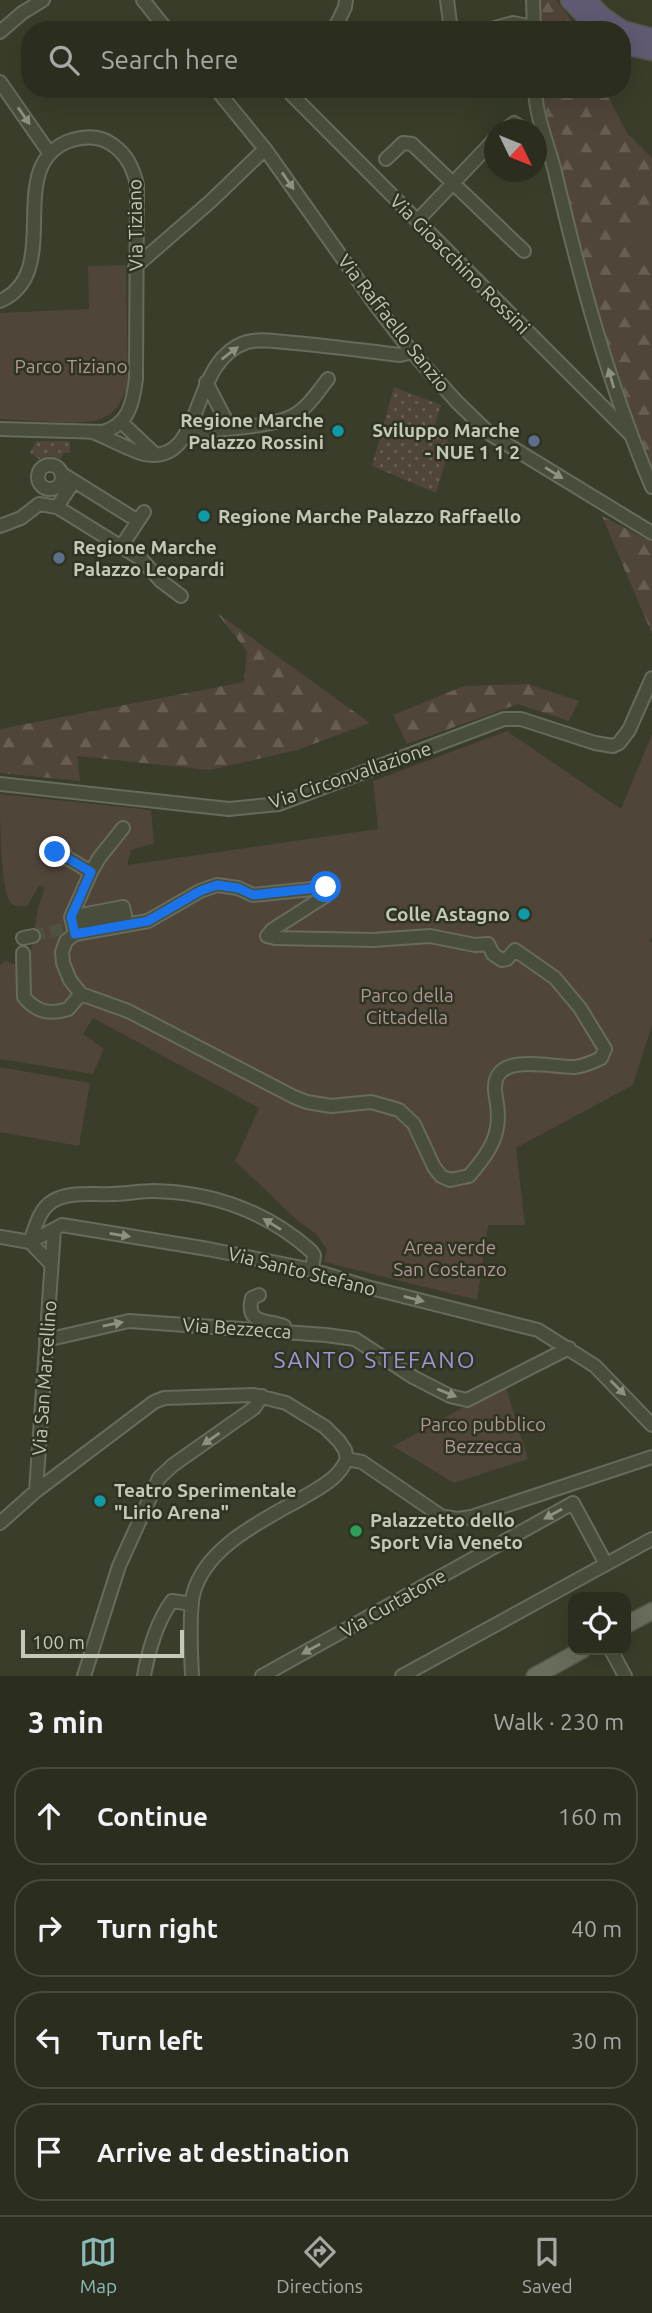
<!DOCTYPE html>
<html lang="en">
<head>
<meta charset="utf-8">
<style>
  :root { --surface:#2b2e1f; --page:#373a2c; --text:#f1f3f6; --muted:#a6a8a4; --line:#474a3d; --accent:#8bbbb9 }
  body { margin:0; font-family:Ubuntu,sans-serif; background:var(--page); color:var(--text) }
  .controls { position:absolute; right:21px; bottom:21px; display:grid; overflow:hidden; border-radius:14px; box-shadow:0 7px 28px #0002 }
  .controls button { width:63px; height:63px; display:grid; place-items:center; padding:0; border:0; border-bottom:2px solid var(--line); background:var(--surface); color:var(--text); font:35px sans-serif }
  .compass { position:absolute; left:484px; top:119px; width:63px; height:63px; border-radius:50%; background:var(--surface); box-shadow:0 7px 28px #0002; rotate:133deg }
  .scale { position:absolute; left:21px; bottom:18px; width:163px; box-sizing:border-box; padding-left:7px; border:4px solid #c4c8b9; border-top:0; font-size:19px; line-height:24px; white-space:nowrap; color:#c4c8b9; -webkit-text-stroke:5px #2f3321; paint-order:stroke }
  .stop { position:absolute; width:21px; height:21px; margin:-16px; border:5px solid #1a73e8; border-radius:50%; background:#fff }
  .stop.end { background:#1a73e8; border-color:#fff; box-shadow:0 2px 7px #0008 }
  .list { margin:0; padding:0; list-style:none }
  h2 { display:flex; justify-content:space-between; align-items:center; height:91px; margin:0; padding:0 28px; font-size:30px }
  h2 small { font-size:23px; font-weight:400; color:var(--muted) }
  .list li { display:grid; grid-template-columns:46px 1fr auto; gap:21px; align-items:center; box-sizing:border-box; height:98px; margin:0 14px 14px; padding:0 14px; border:2px solid var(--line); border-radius:28px }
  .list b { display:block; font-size:26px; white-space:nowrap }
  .list em { font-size:23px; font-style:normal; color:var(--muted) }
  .icon { flex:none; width:38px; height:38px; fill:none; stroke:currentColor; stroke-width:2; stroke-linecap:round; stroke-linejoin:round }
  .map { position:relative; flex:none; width:652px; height:1676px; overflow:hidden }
  .search { position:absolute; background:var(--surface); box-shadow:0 7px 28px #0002; left:21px; right:21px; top:21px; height:77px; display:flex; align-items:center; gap:18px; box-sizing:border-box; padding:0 24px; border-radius:28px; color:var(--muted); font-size:26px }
  .sheet { height:539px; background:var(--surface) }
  nav { display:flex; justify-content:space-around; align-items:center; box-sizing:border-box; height:98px; border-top:2px solid var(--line); background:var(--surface); font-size:19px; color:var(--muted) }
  nav a { display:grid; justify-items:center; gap:4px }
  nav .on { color:var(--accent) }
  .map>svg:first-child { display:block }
  .grass { fill:url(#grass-dots) }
  .forest { fill:url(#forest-firs) }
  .green { fill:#504539 }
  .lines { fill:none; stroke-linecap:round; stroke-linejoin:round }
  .minor-tunnel { stroke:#4e523f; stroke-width:12; stroke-dasharray:12 6; stroke-linecap:butt }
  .minor-casing { stroke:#676b5a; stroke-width:16 }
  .major-casing { stroke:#565a49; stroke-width:19 }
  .highway-casing { stroke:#545847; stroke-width:21 }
  .minor { stroke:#494e3c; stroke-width:12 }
  .major { stroke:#696d5b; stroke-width:16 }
  .highway { stroke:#605a72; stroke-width:18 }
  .oneway { fill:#8d9181 }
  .route { stroke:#1a73e8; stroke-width:9 }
  .culture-dot { fill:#0f9aa8; stroke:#2f3321; stroke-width:2.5 }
  .service-dot { fill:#5c6f8a; stroke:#2f3321; stroke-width:2.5 }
  .leisure-dot { fill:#2e9e5b; stroke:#2f3321; stroke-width:2.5 }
  .labels { text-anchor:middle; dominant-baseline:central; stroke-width:5; stroke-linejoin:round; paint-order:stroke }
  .street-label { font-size:19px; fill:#c4c8b9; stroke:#2f3321 }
  .park-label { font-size:19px; fill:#b09699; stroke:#2f3321 }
  .poi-label { font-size:19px; font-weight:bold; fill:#c4c8b9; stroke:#2f3321; text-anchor:start }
  .quarter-label { font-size:23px; letter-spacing:2px; fill:#9b96d6; stroke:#2f3321 }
</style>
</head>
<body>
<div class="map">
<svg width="652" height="1676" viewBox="0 0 652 1676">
  <defs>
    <pattern id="grass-dots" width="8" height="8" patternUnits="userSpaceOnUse" patternTransform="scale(1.75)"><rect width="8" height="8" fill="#504539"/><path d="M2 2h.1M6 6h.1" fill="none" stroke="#685e54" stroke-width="1.8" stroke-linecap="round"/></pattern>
    <pattern id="forest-firs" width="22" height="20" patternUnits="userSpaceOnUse" patternTransform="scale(1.75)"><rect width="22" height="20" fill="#504539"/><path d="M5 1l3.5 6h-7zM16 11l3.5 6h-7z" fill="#685e54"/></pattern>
  </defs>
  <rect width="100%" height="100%" fill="#393d29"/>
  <path class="grass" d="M 394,387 L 441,405 L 434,429 L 451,444 L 436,493 L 372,466 Z
    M 36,441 L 70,441 L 70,453 L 64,453 L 61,459 L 50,456 L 39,459 L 30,453 Z"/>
  <path class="forest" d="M 536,0 L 556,0 L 579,30 L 537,30 Z
    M 540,89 L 604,89 L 627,133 L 652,158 L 652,469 L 621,394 L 541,109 Z
    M 602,516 L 652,542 L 652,634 Z
    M 216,612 L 370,723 L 297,750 L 210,770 L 77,756 L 80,781 L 0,773 L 0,729 L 244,682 L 247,651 Z
    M 528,684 L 579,701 L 569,721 L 518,704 L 407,744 L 393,715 L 464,686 Z"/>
  <path class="green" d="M 631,208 L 652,208 L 652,266 L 631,266 Z
    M 126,265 L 128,384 C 116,425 92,423 55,422 C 37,421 18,420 0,419 L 0,313 L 89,309 L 88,266 Z
    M 507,731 L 621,809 L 652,734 L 652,938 L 649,940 L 652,943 L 652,1025 L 633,1085 L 516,1148 L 525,1225 L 488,1225 L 477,1300 L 324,1262 L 327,1249 L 316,1234 L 299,1222 L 235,1161 L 259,1108 L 93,1018 L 83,1034 L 104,1049 L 93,1074 L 0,1059 L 0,965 L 6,961 L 16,965 L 20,972 L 29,963 L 38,909 L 45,887 L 39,886 L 27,906 C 21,907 16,907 11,903 C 0,889 0,816 0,794 L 151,810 L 154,843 L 131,850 L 127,865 L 378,829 L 373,781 Z
    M 0,1067 L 90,1083 L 79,1146 L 0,1132 Z
    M 505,1385 L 528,1459 L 454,1483 L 393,1446 C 431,1426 467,1404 505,1385 Z"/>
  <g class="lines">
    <path class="minor-tunnel" d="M 33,936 L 78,925"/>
    <defs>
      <path id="minor" d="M 143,0 L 167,30
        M 447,0 L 451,30
        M 533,0 L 534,30
        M 334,30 L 345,7 L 346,0
        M 488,30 L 513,23 L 533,27
        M 0,32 L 22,13 L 43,0
        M 0,82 L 48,151
        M 216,89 L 265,149 L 377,307 L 412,352 L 457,402 L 490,434 L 652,533
        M 535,89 C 536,118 548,144 555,172 C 580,279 609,386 652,487
        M 291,94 L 630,434
        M 505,130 L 514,123 L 525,130
        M 386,159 L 403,143 L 412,144 L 524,251
        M 417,221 L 494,140
        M 135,267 L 211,201 L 265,149
        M 0,301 C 67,272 0,163 72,140 C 86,136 101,136 113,145 C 127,155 133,168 137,185 L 136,379 C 133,403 129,424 103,432 L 0,429
        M 206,382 L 230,428
        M 121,422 L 155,454
        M 95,433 C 108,438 132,451 144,454 C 207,466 187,361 247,342 C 262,338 279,342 295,343 C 330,346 365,351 400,355 L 412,352
        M 187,433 C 216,428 277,429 299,412 C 311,404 319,390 328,379
        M38 477a12 12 0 1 1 24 0a12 12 0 1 1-24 0Z
        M 61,473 L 138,521
        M 57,507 L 74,481
        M 0,526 L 21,518 L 39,504 L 57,507 L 141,559 L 161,581 L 181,596
        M 121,547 L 144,512
        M 0,784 L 229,809 L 279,804 L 504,719 L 521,719 L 595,743 L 613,746 L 619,743 L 629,730 L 652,678
        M55.5 854a4.5 4.5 0 1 1 9 0a4.5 4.5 0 1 1-9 0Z
        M 64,856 L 91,872
        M 71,917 L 123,907 L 125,916 L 78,925
        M 75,934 L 71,917 L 91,872 L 99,858 L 123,828
        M 267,936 L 275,938 L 373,940 L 430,936 L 475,945 L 488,944 L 493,954 L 502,960 L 507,959 L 515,950 L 555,978 L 580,1008 L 605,1049 L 601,1058 C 593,1062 584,1066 575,1067 C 549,1068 486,1048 496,1098 C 503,1132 491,1151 469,1176 L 450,1180 L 441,1176 L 434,1167 L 414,1124 L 399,1110 L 371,1102 L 331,1106 L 307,1102 L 294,1097 L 128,1011 L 81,994 L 70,980 L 63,963 L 62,952 L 66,941 L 75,934 L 148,921 L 200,891 L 217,885 L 238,888 L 253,895 L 331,887
        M 267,936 L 272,930 L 325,896 L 331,887
        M 23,938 L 33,936
        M 23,953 L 24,997 C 36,1012 50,1015 68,1009 L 81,994
        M 1,1237 L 30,1242 L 62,1225 L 208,1249 L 312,1270 L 367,1287 L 538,1330 L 595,1366 L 652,1425
        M 51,1264 L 30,1242 C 35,1228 39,1209 53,1201 C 69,1191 93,1195 111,1194 C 125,1194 140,1191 154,1191 C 212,1192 268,1212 311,1251 L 314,1255 L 312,1270
        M 259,1295 L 252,1298 C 245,1324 266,1320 284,1326
        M 46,1340 L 129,1321 L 326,1335 L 355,1339 L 413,1377 L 450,1396 L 467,1400 L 569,1348
        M 347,1459 L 362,1462 L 441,1516 L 457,1519 L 471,1517 L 652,1457
        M 36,1491 L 54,1230
        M 0,1523 L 36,1491 L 154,1402 L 164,1398 L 254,1395 L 286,1403 L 325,1427 L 339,1441 L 345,1450 L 347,1459 C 338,1479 322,1486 304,1497 C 264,1520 205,1546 193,1595 C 189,1614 191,1655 192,1676
        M 611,1650 L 625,1676
        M 84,1676 L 119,1566 L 159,1478 L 173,1465 L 254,1408 L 262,1396
        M 144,1676 C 148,1652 157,1621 172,1601 L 192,1604
        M 262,1676 L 573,1503 L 606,1564
        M 402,1676 L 652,1539"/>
      <path id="major" d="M 626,1625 L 652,1611
        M 535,1676 L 582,1650"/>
      <path id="highway" d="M 570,0 L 599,30
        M 586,0 L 603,17 L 622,30
        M 622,30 L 652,38
        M 622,44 L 652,51"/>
    </defs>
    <use href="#minor" class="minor-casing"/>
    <use href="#major" class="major-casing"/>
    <use href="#highway" class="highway-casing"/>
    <use href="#minor" class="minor"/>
    <use href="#major" class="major"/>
    <use href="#highway" class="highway"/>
  </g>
  <defs><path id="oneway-solid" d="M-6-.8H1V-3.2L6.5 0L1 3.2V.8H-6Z" transform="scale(1.75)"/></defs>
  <g class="oneway">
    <use href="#oneway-solid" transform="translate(24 116) rotate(55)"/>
    <use href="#oneway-solid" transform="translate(288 181) rotate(55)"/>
    <use href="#oneway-solid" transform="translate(230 353) rotate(-37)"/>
    <use href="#oneway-solid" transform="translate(611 378) rotate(-106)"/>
    <use href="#oneway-solid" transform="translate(554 473) rotate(32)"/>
    <use href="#oneway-solid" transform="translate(272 1224) rotate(-148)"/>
    <use href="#oneway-solid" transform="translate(120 1235) rotate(9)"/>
    <use href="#oneway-solid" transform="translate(414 1299) rotate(14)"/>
    <use href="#oneway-solid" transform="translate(113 1324) rotate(-11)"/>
    <use href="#oneway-solid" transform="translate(618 1388) rotate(45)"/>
    <use href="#oneway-solid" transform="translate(447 1393) rotate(22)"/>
    <use href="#oneway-solid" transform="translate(211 1439) rotate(145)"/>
    <use href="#oneway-solid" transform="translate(553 1514) rotate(151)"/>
    <use href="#oneway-solid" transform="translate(311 1649) rotate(151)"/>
  </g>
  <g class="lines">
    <path class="route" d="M 55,852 L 58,858 L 64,856 L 91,872 L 71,917 L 75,934 L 148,921 L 200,891 L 217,885 L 238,888 L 253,895 L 326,887"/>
  </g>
  <g class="culture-dot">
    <circle cx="338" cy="431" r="7"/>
    <circle cx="204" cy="516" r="7"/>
    <circle cx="524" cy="914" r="7"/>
    <circle cx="100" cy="1501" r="7"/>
  </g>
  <g class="service-dot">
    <circle cx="534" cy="441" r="7"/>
    <circle cx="59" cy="558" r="7"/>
  </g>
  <circle class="leisure-dot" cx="356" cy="1531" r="7"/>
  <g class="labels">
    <g class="street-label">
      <text transform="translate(135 225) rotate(-91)">Via Tiziano</text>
      <text transform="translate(460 264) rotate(45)">Via Gioacchino Rossini</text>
      <text transform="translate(394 323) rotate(52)">Via Raffaello Sanzio</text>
      <text transform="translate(350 775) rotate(-19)">Via Circonvallazione</text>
      <text transform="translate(302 1271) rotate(14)">Via Santo Stefano</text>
      <text transform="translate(237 1328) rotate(4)">Via Bezzecca</text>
      <text transform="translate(44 1378) rotate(-86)">Via San Marcellino</text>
      <text transform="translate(393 1603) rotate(-30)">Via Curtatone</text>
    </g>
    <g class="park-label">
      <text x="71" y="366">Parco Tiziano</text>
      <text x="407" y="995">Parco della<tspan x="407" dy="22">Cittadella</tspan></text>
      <text x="450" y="1247">Area verde<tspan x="450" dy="22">San Costanzo</tspan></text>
      <text x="483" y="1424">Parco pubblico<tspan x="483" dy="22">Bezzecca</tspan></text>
    </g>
    <g class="poi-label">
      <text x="324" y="420" text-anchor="end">Regione Marche<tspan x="324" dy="22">Palazzo Rossini</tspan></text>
      <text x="520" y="430" text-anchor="end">Sviluppo Marche<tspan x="520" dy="22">- NUE 1 1 2</tspan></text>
      <text x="218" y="516">Regione Marche Palazzo Raffaello</text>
      <text x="73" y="547">Regione Marche<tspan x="73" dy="22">Palazzo Leopardi</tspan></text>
      <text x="510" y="914" text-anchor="end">Colle Astagno</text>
      <text x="114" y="1490">Teatro Sperimentale<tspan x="114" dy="22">"Lirio Arena"</tspan></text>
      <text x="370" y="1520">Palazzetto dello<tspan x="370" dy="22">Sport Via Veneto</tspan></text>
    </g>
    <g class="quarter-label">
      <text x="375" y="1359">SANTO STEFANO</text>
    </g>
  </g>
</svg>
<div class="controls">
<button><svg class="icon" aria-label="locate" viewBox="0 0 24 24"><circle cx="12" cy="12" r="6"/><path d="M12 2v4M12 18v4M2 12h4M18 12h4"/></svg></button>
</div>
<svg class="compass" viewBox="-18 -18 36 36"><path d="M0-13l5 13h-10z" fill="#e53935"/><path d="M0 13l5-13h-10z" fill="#a6a8a4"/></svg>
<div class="scale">100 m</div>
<div class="stop" style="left:326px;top:887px"></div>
<div class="stop end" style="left:55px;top:852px"></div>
<div class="search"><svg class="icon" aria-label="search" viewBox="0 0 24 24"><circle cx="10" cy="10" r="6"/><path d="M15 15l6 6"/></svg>Search here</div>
</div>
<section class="sheet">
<h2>3 min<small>Walk · 230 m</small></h2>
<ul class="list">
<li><svg class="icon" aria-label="ahead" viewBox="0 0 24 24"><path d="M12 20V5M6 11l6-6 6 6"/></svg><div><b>Continue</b></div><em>160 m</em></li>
<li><svg class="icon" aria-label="right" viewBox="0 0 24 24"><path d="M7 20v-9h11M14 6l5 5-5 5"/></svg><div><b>Turn right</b></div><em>40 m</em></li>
<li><svg class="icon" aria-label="left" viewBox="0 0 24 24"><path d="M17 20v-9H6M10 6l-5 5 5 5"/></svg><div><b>Turn left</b></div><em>30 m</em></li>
<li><svg class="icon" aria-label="arrive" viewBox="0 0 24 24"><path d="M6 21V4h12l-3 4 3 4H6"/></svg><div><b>Arrive at destination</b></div></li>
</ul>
</section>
<nav>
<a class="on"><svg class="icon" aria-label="map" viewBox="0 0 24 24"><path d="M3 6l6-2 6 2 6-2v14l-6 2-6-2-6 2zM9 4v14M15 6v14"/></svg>Map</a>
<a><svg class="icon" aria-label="directions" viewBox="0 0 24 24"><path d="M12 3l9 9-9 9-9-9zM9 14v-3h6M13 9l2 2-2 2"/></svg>Directions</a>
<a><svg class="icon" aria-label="saved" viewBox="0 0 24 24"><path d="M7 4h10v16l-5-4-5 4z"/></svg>Saved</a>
</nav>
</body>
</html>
